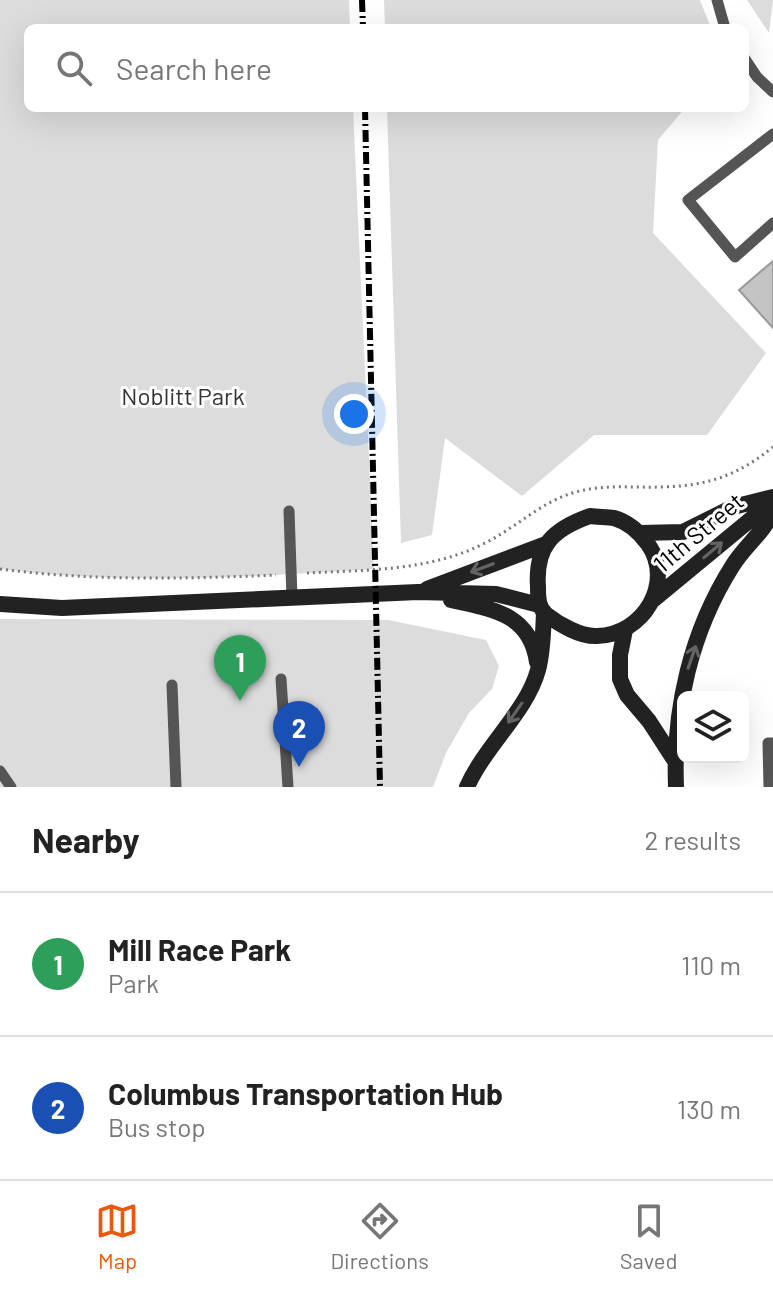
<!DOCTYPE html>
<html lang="en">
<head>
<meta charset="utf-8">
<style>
  :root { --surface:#fff; --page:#f6f6f6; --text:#222; --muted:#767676; --line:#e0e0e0; --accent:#ea580c }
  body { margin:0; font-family:Barlow,sans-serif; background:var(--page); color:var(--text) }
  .controls { position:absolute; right:24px; bottom:24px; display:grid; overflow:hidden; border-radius:12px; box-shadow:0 8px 32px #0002 }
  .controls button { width:72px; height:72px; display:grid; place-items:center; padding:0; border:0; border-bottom:2px solid var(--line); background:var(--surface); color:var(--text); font:40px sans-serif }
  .you { position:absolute; left:354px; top:414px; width:28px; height:28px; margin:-20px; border:6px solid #fff; border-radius:50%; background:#1a73e8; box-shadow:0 0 0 12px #1a73e833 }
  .badge { display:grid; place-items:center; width:52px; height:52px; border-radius:50%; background:var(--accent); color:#fff; font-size:26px; font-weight:700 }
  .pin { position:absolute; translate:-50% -66px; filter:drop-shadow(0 2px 4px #0008) }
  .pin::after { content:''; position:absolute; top:42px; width:28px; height:24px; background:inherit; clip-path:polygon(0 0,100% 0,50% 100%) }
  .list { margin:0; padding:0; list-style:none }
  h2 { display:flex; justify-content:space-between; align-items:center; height:104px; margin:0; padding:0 32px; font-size:34px }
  h2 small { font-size:26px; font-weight:400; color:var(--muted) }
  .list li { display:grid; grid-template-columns:52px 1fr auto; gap:24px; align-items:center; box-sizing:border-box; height:144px; padding:0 32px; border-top:2px solid var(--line) }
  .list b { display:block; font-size:30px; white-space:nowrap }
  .list p { margin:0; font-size:26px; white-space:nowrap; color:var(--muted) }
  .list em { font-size:26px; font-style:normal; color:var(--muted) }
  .icon { flex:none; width:44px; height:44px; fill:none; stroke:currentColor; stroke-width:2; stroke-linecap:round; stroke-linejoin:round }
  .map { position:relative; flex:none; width:773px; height:787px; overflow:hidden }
  .search { position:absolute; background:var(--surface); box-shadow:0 8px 32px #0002; left:24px; right:24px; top:24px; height:88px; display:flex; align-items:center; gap:20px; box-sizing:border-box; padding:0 28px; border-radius:12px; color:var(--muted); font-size:30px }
  .sheet { height:392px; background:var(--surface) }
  nav { display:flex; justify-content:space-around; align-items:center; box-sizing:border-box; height:112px; border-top:2px solid var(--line); background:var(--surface); font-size:22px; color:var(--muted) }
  nav a { display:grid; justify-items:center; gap:4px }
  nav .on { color:var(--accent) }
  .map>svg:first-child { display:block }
  .green { fill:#dcdcdc }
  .building { fill:#c4c4c4; stroke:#999; stroke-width:2 }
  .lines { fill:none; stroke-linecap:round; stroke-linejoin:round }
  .path { stroke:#777; stroke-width:3; stroke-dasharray:2 4; stroke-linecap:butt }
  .lane { stroke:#555; stroke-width:11 }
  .secondary { stroke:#222; stroke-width:16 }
  .rail { stroke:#000; stroke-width:6; stroke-dasharray:12 4 2 4; stroke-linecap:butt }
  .oneway { stroke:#646464 }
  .labels { text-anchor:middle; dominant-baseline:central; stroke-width:6; stroke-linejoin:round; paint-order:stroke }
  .park-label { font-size:24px; fill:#333; stroke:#fff }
  .street-label { font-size:24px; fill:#000; stroke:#fff }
</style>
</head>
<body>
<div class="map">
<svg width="773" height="787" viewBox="0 0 773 787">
  <rect width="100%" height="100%" fill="#fff"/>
  <path class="green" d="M 0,0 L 349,0 L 350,28 L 28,28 L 28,108 L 353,108 L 374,569 C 249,577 124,585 0,569 Z
    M 384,0 L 700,0 L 711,28 L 385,28 Z
    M 747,0 L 773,0 L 769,33 Z
    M 387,108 L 685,108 L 658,140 L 653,233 L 766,353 L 707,435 L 594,435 L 522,496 L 445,438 L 432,535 L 401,543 Z
    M 0,619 L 388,620 L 486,640 L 499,666 L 492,689 L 469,713 L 446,753 L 433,787 L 0,787 Z"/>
  <path class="building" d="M 773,261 L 773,328 L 739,290 Z"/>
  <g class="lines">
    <path class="path" d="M 0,569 C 92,581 184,579 276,575
      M 307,573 C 365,570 428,571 481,545 C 514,530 541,501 576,492 C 605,484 632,488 661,487 C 707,486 737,476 773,447"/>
    <path class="lane" d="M 717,0 L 725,28
      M 745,59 L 757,77 L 773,92
      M 773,134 L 688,200 L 735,257 L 773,223
      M 289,511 L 292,598
      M 281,679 L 288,787
      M 172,685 L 176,787
      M 0,771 L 11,787
      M 769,787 L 768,743 L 773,743"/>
    <path class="secondary" d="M 590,516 C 598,517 607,517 614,518 C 628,522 640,533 648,544 C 675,583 643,635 597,636 C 581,637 560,625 547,615 C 538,608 538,598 538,587 C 535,546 553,529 590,516 Z
      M 640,533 L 683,532 L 733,507 L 773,497
      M 427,589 L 546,544
      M 451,600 C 491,609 530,613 537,662
      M 653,600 L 773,501
      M 0,604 L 62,608 L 418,592 L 496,594 L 539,605
      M 625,630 L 620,655 L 620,679 L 627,695 L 649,721 L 675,761
      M 467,787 C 485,746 527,711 538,670 C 543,652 543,632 544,613
      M 676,787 C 673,709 691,631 733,565 C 746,544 763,534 773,511"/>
    <path class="rail" d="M 362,0 L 363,28
      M 365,108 L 380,787"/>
  </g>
  <defs><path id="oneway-shaft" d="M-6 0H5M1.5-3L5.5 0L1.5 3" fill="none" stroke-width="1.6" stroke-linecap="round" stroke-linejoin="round" transform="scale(2)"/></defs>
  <g class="oneway">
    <use href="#oneway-shaft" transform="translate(713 550) rotate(-40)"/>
    <use href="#oneway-shaft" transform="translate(482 568) rotate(159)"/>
    <use href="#oneway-shaft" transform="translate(692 657) rotate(-71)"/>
    <use href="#oneway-shaft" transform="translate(515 713) rotate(125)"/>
  </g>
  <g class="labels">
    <g class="park-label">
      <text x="183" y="395">Noblitt Park</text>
    </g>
    <g class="street-label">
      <text transform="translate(698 532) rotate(-40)">11th Street</text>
    </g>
  </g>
</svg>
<div class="controls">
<button><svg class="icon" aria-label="layers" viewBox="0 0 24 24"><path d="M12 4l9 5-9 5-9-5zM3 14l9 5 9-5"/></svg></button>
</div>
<div class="you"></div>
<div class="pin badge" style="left:240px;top:701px;background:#2e9e5b">1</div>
<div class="pin badge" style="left:299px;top:767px;background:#1a4fb4">2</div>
<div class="search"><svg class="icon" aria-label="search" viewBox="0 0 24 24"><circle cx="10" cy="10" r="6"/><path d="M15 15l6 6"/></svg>Search here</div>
</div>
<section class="sheet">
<h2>Nearby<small>2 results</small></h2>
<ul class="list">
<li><span class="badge" style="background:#2e9e5b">1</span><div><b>Mill Race Park</b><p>Park</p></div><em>110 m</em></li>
<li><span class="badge" style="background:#1a4fb4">2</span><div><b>Columbus Transportation Hub</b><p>Bus stop</p></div><em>130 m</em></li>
</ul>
</section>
<nav>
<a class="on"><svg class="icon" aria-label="map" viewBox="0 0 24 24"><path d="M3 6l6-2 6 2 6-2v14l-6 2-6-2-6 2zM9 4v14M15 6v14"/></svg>Map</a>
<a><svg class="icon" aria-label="directions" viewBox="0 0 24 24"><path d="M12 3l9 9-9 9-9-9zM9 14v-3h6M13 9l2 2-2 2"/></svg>Directions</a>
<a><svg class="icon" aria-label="saved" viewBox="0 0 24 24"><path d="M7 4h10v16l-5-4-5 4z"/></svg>Saved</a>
</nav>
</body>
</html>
